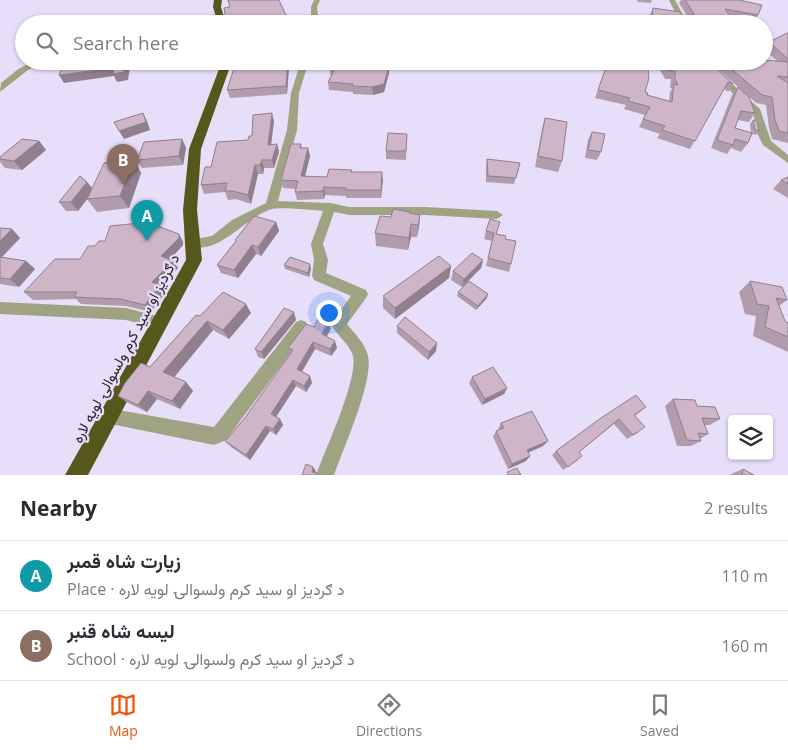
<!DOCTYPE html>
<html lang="en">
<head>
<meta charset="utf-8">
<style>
  :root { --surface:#fff; --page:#f2f2f3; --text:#2b2b33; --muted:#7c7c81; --line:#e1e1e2; --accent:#ea580c }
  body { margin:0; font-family:"Open Sans",Vazirmatn,sans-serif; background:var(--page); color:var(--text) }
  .controls { position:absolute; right:15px; bottom:15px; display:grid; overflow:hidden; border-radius:5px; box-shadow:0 1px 4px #0004 }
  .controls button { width:45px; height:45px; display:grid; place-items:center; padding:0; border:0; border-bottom:1px solid var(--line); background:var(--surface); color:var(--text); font:25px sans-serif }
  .you { position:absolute; left:328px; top:312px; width:18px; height:18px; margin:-12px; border:4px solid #fff; border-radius:50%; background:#1a73e8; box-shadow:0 0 0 8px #1a73e833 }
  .badge { display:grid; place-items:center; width:32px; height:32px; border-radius:50%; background:var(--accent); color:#fff; font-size:16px; font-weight:700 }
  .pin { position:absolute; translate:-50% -41px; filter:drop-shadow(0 1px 2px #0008) }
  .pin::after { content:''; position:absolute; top:26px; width:18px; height:15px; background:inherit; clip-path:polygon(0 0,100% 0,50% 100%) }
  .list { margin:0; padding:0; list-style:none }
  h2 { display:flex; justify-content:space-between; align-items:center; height:65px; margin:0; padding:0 20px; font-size:21px }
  h2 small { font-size:16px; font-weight:400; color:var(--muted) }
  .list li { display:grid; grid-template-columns:32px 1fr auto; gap:15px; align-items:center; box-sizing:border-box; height:70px; padding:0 20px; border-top:1px solid var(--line) }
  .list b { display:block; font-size:19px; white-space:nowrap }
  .list p { margin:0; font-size:16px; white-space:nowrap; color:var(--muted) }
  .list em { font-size:16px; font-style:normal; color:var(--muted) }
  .icon { flex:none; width:28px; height:28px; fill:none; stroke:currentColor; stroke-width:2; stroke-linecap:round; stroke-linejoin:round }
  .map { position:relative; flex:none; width:788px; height:475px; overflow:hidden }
  .search { position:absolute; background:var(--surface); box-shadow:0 1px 4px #0004; left:15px; right:15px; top:15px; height:55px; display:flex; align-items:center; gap:12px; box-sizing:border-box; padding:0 18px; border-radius:28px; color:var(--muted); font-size:19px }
  .sheet { height:205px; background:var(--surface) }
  nav { display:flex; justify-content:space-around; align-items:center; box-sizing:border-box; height:70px; border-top:1px solid var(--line); background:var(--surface); font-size:14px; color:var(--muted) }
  nav a { display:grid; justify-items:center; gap:2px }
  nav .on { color:var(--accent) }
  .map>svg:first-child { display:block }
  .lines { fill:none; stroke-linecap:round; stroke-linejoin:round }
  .street { fill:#a0a382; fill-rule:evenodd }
  .highway { fill:#56581b; fill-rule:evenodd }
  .wall { fill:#b19cac }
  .shaded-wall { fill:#907f8c }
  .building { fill:#ceb5c8; stroke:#907f8c }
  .labels { text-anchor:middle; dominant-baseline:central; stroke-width:4.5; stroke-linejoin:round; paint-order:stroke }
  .street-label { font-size:15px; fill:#27242e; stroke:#e7defa }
</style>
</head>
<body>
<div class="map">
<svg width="788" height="475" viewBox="0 0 788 475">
  <rect width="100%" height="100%" fill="#e7defa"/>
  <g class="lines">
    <path class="street" d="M 314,0 L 320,0 L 317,7 L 319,24 L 311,24 L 311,7 Z
      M 669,0 L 675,0 L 688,24 L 681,24 Z
      M 33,61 L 46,61 L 28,70 L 0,92 L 1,83 L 17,70 Z
      M 301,61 L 309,61 L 299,93 L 297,130 L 278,201 L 330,203 L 349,207 L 425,207 L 497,211 L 503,215 L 497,219 L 425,215 L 349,215 L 334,212 L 323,244 L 328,260 L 326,273 L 366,290 L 368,294 L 366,298 L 347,324 C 355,334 365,343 368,356 C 374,381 343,449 334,475 L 316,475 C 325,450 358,380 353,356 C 350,344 336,335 331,324 L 351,296 L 314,280 L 312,276 L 314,260 L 311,244 L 323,211 C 311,210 282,207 272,209 C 245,217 219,256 190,246 L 188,243 L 190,240 L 212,236 L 232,220 L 266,203 L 287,130 L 291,93 Z
      M 698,61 L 707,61 L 760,109 L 771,141 L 788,155 L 788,163 L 763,145 L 757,133 L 753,112 Z
      M 0,302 L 126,308 L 165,318 L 167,323 L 165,328 L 160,329 L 126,320 L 0,314 Z
      M 301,320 L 306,322 L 308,327 L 306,332 L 226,440 L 214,445 L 101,422 L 99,416 L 101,410 L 107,408 L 214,427 L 296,322 Z"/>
    <path class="highway" d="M 214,0 L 222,0 L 221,7 L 226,24 L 218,24 L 213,7 Z
      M 222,61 L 232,61 L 201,149 L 197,210 L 202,260 L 88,475 L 65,475 L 186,260 L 183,210 L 189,149 Z"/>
  </g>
  <path class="wall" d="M 637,0 L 652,0 L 651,3 L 638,2 Z
    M 681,0 L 739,0 L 758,15 L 754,22 L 732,18 L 736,24 L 623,24 L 625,18 L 649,21 L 650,15 L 653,8 L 684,19 L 689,19 L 679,3 Z
    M 788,33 L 788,143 L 772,139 L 769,128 L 766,105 L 756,103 L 709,61 L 777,61 L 765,50 L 769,42 Z
    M 273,61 L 288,61 L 289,67 L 287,94 L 230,98 L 227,90 L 273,63 Z
    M 613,61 L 647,61 L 645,92 L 647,95 L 669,101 L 670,92 L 672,89 L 670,87 L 671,79 L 665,79 L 655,61 L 709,61 L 733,84 L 728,92 L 724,89 L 690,149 L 657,138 L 660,134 L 639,127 L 645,115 L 624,109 L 626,105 L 595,98 L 606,67 L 611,68 Z
    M 378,65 L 389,73 L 384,92 L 373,95 L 353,94 L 353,92 L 329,90 L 328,82 L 332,75 L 330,75 L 330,67 Z
    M 738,87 L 755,113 L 749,122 L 738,120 L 735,128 L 751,133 L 750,124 L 753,120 L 759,131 L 756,135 L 752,134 L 748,143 L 741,152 L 731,148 L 727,154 L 711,148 L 732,95 Z
    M 545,118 L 562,161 L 558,172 L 535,167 L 542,129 Z
    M 274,121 L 271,144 L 277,144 L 279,152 L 274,168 L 264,168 L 263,174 L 258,174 L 251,204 L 236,199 L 228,200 L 225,192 L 204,194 L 201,185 L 211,167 L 248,140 L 252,136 Z
    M 592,132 L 601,152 L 597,160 L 585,158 L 588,140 Z
    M 407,134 L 406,160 L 386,159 L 386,151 Z
    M 182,139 L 186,148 L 183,165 L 142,168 L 137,160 Z
    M 39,141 L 46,150 L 22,170 L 5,168 L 0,162 L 0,157 Z
    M 301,144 L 302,148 L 308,148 L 310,156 L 305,176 L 327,177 L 352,170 L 352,172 L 383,180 L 381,198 L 346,198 L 346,196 L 325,195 L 324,199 L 297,200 L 295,192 L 296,189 L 283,188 L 281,180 Z
    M 487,159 L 520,163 L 514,184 L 486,182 L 486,166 Z
    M 134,160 L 141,173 L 129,208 L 97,212 L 87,199 L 88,198 L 78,211 L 66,211 L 59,202 L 87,182 L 92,189 Z
    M 788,177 L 788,198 L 773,189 L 781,180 Z
    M 410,213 L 420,215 L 419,227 L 417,237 L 411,237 L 408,250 L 376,246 L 375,233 L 391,217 Z
    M 276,222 L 279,231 L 261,256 L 256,254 L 238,278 L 221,273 L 217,265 L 235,242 L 235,240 Z
    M 0,228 L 12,229 L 20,238 L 2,257 L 26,261 L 35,269 L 19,287 L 0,284 Z
    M 486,231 L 496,234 L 505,239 L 511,264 L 509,272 L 486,266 L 492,241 L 484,239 Z
    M 179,234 L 183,242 L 183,245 L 170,259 L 173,261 L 178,268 L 161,286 L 165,293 L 151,312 L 126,306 L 81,304 L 76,299 L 33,300 L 24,292 L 80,259 L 95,246 Z
    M 483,260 L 481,268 L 462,287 L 451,280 L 453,271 Z
    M 284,265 L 311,268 L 309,277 L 285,269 Z
    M 451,266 L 449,278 L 395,319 L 383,308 L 383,296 Z
    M 750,281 L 787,300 L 779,306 L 785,321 L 788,323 L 788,352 L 753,336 L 756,316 L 745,314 L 739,292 Z
    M 458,292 L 487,298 L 476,310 L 457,296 Z
    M 251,313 L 229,339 L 213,330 L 174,377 L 186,382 L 193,391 L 180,409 L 157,399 L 147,412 L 128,403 L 118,396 L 150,367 L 200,316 Z
    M 296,320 L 264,359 L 258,357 L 255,349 Z
    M 397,326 L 436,351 L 428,360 L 397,333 Z
    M 314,327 L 331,328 L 326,337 L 337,348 L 331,356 L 315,349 L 302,372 L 310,376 L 312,383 L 306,392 L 296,386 L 276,417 L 280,419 L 283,425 L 276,435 L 270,431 L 250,460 L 231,447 L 225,441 L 244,419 L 291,353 L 288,348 Z
    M 472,377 L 507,388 L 504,394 L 482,405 L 469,383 Z
    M 673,399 L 697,406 L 720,419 L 710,425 L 705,425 L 708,434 L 700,439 L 701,441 L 691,446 L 677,446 L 665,406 Z
    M 646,407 L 635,416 L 639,432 L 627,439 L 614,424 L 579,452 L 578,460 L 563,470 L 552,455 L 556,451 L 601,418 Z
    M 501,423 L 543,446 L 528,453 L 526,461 L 508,469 L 493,437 L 496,431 L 499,430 L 498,429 Z
    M 743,469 L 754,475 L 731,475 L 731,474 Z"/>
  <path class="shaded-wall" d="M 232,20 L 233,24 L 227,24 L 226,21 Z
    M 126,61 L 131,61 L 128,80 L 117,82 L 114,76 L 64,83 L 59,75 L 114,68 Z
    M 288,61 L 289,67 L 287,94 L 286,86 Z
    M 389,66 L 389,73 L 384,92 L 373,95 L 372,87 Z
    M 143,113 L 147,121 L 150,130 L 124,139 L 119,131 Z
    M 272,113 L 274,121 L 270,153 L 268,145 Z
    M 182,139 L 186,148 L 183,165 L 179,156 Z
    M 39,141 L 46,150 L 22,170 L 14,161 Z
    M 277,144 L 279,152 L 274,168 L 272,160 Z
    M 308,148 L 310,156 L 303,184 L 301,176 Z
    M 134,160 L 141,173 L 129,208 L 120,196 Z
    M 262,160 L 264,168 L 263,174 L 260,165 Z
    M 255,165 L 258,174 L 251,204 L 248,195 Z
    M 382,172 L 383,180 L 381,198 L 381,190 Z
    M 87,182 L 94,190 L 78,211 L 71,202 Z
    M 324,187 L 325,195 L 324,199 L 323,191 Z
    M 420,215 L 419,227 L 417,237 L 418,225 Z
    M 276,222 L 279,231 L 261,256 L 258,247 Z
    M 411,224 L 411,237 L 408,250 L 409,238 Z
    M 12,229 L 20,238 L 0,259 L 0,241 Z
    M 179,234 L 183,242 L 183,245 L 166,264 L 161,256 Z
    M 252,245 L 256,254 L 238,278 L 234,270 Z
    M 483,260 L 481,268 L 462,287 L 464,279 Z
    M 26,261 L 35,269 L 19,287 L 10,279 Z
    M 173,261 L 178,268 L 161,286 L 165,293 L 151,312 L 145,305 L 152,282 Z
    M 310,264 L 311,268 L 309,277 L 308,273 Z
    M 451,266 L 449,278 L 395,319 L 395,308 Z
    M 488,294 L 487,298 L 476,310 L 478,306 Z
    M 246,304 L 251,313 L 229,339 L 223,330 Z
    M 294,312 L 296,320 L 264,359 L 261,352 Z
    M 329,320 L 331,328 L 324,342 L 322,334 Z
    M 207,321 L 213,330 L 171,381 L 163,372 Z
    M 335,341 L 337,348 L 331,356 L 330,349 Z
    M 313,342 L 315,349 L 299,376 L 297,369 Z
    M 437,343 L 436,351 L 428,360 L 429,352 Z
    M 310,376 L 312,383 L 306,392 L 304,386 Z
    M 293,380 L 296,386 L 274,420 L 271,414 Z
    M 186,382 L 193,391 L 180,409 L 172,401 Z
    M 507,388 L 504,394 L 482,405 L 485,399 Z
    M 148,391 L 157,399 L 147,412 L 138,405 Z
    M 280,419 L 283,425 L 276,435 L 273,429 Z
    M 266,426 L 270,431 L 250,460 L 246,455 Z
    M 548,441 L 543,446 L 522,455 L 527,450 Z
    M 530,456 L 526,461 L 508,469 L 512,464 Z
    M 313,467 L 316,471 L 315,475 L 312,472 Z"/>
  <path class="building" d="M 228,0 L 279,0 L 290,24 L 232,24 L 232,20 L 226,21 L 224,8 L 230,7 Z
    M 685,0 L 739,0 L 762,5 L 758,15 L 725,9 L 736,24 L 625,24 L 625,18 L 651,22 L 653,8 L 680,12 L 684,19 L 693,18 L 692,14 L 694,14 Z
    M 592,16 L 608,20 L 605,24 L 587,24 Z
    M 787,33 L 788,33 L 788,59 L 769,42 Z
    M 764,60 L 788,62 L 788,77 L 777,76 L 788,83 L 788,133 L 779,131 L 775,120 L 772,97 L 762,95 L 722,61 L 764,61 Z
    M 65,61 L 126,61 L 124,72 L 113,74 L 114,68 L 59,75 Z
    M 273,61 L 288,61 L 286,86 L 227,90 L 235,65 L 273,63 Z
    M 332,61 L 378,61 L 378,65 L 389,66 L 384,84 L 372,87 L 352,86 L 353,84 L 328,82 L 336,67 L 330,67 Z
    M 613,61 L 647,61 L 649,78 L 645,92 L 648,93 L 647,95 L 672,102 L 674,84 L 678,85 L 675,79 L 675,71 L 669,71 L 663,61 L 709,61 L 733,84 L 728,82 L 695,141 L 662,130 L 665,126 L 643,119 L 650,107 L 628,101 L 630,98 L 598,90 L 606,67 L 611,68 Z
    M 738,87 L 749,97 L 755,113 L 741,111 L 735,128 L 752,133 L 748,143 L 735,139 L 733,145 L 717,140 Z
    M 143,113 L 146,122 L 119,131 L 114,122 Z
    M 272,113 L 268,145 L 277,144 L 272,160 L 262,160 L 260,165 L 255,165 L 248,195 L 233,191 L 225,191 L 227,183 L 201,185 L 205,167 L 211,167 L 217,142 L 248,140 L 249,136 L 252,136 L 253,115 Z
    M 545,118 L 567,122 L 562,161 L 538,156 Z
    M 753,120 L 757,121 L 759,131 L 755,130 Z
    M 592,132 L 605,134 L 601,152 L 588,150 Z
    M 388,133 L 407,134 L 406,151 L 386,151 Z
    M 22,139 L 39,141 L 14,161 L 0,159 L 0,157 Z
    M 182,139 L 179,156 L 137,160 L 144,142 Z
    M 291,144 L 301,144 L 300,148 L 308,148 L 301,176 L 327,177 L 329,169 L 352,170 L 351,172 L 382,172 L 381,190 L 346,190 L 346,188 L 324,187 L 323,191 L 295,192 L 298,181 L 281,180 Z
    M 487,159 L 520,163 L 516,178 L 488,176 Z
    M 134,160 L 120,196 L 87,199 L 104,163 Z
    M 80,176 L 87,182 L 71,202 L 59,202 Z
    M 788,177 L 788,184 L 781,180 Z
    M 393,209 L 410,212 L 409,213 L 420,215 L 418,225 L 411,224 L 409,238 L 375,233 L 380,216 L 391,217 Z
    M 254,216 L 276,222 L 258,247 L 252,245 L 234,270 L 217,265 L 236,241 L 235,240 Z
    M 490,219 L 500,222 L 496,234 L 506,236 L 505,239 L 516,241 L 511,264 L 488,258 L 494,233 L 486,231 Z
    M 141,220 L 179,234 L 179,238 L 161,256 L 173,261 L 152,282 L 160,285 L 145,305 L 120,299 L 74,297 L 77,292 L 24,292 L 55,259 L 80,259 L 88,246 L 95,246 L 99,241 L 105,241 L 110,226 L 140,223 Z
    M 0,228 L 12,229 L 0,241 Z
    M 472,253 L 483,260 L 464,279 L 453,271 Z
    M 439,256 L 451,266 L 395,308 L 383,296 Z
    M 0,257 L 26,261 L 10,279 L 0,278 Z
    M 290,257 L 310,264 L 308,273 L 284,265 Z
    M 469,281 L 488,294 L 478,306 L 458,292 Z
    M 750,281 L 782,287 L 787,300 L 776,298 L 785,321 L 788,323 L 788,337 L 765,327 L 769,306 L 757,304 Z
    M 223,292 L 246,304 L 223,330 L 207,321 L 163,372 L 186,382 L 172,401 L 148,391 L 138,405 L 118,396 L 125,383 L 141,363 L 150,367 L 196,315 L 200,316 Z
    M 284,308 L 294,312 L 261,352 L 255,349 Z
    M 321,313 L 328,316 L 329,320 L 322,334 L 335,341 L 330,349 L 313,342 L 297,369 L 310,376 L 304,386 L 293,380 L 271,414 L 280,419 L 273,429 L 266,426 L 246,455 L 225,441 L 244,419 L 293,350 L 288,348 L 306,324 L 314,327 Z
    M 405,317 L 437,343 L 429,352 L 397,326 Z
    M 493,367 L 507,388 L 485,399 L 472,377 Z
    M 636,395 L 646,407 L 634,415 L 645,427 L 633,435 L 619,419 L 579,452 L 582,456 L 568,467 L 556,451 L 601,418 Z
    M 673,399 L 695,400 L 697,406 L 715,407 L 720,419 L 702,418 L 708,434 L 698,433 L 701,441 L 687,440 Z
    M 532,411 L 548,441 L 527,450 L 530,456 L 512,464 L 496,431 L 504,428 L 501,423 Z
    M 306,464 L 313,467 L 312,472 L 317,473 L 317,475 L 302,475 Z
    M 517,468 L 521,475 L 508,475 L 507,472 Z
    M 743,469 L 754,475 L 742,475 Z"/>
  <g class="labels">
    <g class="street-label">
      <text transform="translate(125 348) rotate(-62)">د ګردیز او سید کرم ولسوالۍ لویه لاره</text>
    </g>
  </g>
</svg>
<div class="controls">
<button><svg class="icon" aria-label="layers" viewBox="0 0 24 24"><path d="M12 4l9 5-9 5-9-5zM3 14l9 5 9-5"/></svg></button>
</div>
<div class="you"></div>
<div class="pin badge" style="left:147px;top:241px;background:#0f9aa8">A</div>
<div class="pin badge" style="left:123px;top:185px;background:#8d6e63">B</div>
<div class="search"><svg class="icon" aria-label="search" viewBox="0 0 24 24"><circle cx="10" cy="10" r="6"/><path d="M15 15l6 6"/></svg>Search here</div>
</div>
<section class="sheet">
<h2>Nearby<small>2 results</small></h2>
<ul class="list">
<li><span class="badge" style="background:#0f9aa8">A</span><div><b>زیارت شاه قمبر</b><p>Place · د ګردیز او سید کرم ولسوالۍ لویه لاره</p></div><em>110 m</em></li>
<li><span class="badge" style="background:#8d6e63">B</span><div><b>لیسه شاه قنبر</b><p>School · د ګردیز او سید کرم ولسوالۍ لویه لاره</p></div><em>160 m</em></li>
</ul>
</section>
<nav>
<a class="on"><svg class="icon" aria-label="map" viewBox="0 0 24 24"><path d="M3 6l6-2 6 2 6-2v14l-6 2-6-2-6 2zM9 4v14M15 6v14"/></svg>Map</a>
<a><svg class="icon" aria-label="directions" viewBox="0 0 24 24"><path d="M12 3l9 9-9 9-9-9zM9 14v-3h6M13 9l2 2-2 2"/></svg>Directions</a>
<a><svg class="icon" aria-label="saved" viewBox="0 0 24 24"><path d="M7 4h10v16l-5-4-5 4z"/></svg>Saved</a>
</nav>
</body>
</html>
